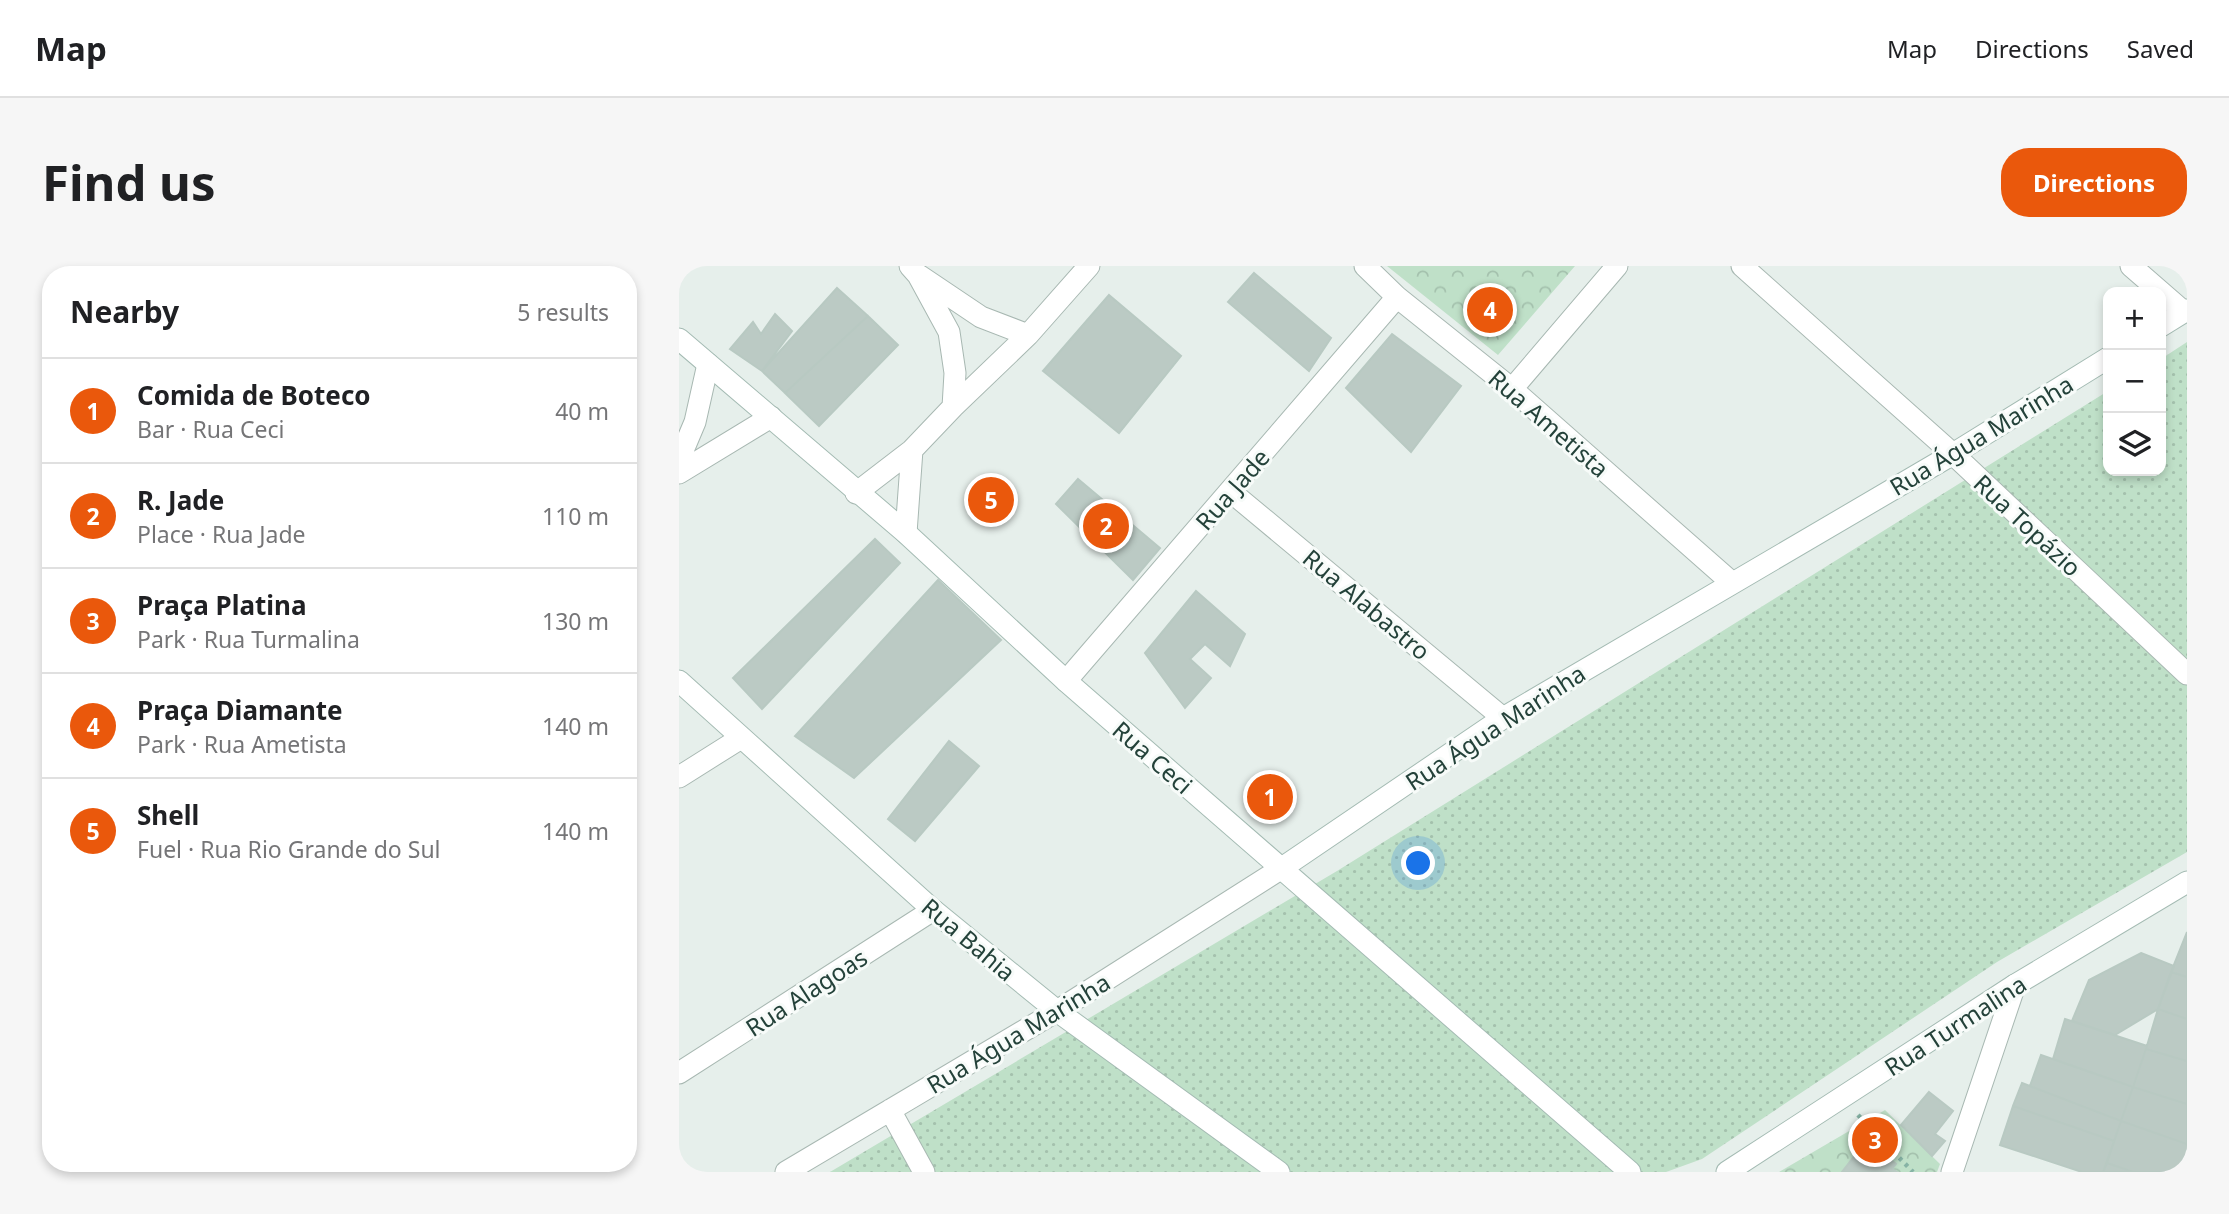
<!DOCTYPE html>
<html lang="en">
<head>
<meta charset="utf-8">
<style>
  :root { --surface:#fff; --page:#f6f6f6; --text:#202124; --muted:#757577; --line:#e0e0e0; --accent:#ea580c }
  body { margin:0; font-family:"Noto Sans",sans-serif; background:var(--page); color:var(--text) }
  .controls { position:absolute; right:21px; top:21px; display:grid; overflow:hidden; border-radius:14px; box-shadow:0 4px 10px #0003 }
  .controls button { width:63px; height:63px; display:grid; place-items:center; padding:0; border:0; border-bottom:2px solid var(--line); background:var(--surface); color:var(--text); font:35px sans-serif }
  .you { position:absolute; left:740px; top:598px; width:24px; height:24px; margin:-18px; border:5px solid #fff; border-radius:50%; background:#1a73e8; box-shadow:0 0 0 10px #1a73e833 }
  .badge { display:grid; place-items:center; width:46px; height:46px; border-radius:50%; background:var(--accent); color:#fff; font-size:23px; font-weight:700 }
  .pin { position:absolute; translate:-50% -50%; border:4px solid #fff; box-shadow:0 2px 7px #0006 }
  .list { margin:0; padding:0; list-style:none }
  h2 { display:flex; justify-content:space-between; align-items:center; height:91px; margin:0; padding:0 28px; font-size:30px }
  h2 small { font-size:23px; font-weight:400; color:var(--muted) }
  .list li { display:grid; grid-template-columns:46px 1fr auto; gap:21px; align-items:center; box-sizing:border-box; height:105px; padding:0 28px; border-top:2px solid var(--line) }
  .list b { display:block; font-size:26px; white-space:nowrap }
  .list p { margin:0; font-size:23px; white-space:nowrap; color:var(--muted) }
  .list em { font-size:23px; font-style:normal; color:var(--muted) }
  .icon { flex:none; width:38px; height:38px; fill:none; stroke:currentColor; stroke-width:2; stroke-linecap:round; stroke-linejoin:round }
  .map { position:relative; flex:none; width:1508px; height:906px; overflow:hidden; border-radius:28px }
  header { display:flex; align-items:center; gap:42px; box-sizing:border-box; height:98px; padding:0 35px; background:var(--surface); border-bottom:2px solid var(--line) }
  header strong { font-size:33px }
  nav { display:flex; gap:38px; margin-inline-start:auto; font-size:24px }
  .intro { display:flex; align-items:center; justify-content:space-between; box-sizing:border-box; height:168px; padding:0 42px }
  h1 { margin:0; font-size:49px }
  .button { padding:18px 32px; border-radius:28px; background:var(--accent); color:#fff; font-size:24px; font-weight:700 }
  main { display:flex; gap:42px; padding:0 42px }
  aside { flex:1; background:var(--surface); border-radius:28px; box-shadow:0 4px 10px #0003 }
  .map>svg:first-child { display:block }
  .grass { fill:url(#grass-dots) }
  .forest { fill:url(#forest-crowns) }
  .building { fill:#bbcac4; stroke:#b8c9c2; stroke-width:2 }
  .lines { fill:none; stroke-linecap:round; stroke-linejoin:round }
  .street-casing { stroke:#a8b8b2; stroke-width:23 }
  .secondary-casing { stroke:#a4bbb3; stroke-width:23 }
  .path { stroke:#86b3a5; stroke-width:4.5; stroke-dasharray:3.5 5; stroke-linecap:butt }
  .street { stroke:#fff; stroke-width:21 }
  .secondary { stroke:#fff; stroke-width:21 }
  .labels { text-anchor:middle; dominant-baseline:central; stroke-width:6; stroke-linejoin:round; paint-order:stroke }
  .street-label { font-size:24px; fill:#24423a; stroke:#f7fbf9 }
</style>
</head>
<body>
<header>
<strong>Map</strong>
<nav><a>Map</a><a>Directions</a><a>Saved</a></nav>
</header>
<div class="intro"><h1>Find us</h1><a class="button">Directions</a></div>
<main>
<aside>
<h2>Nearby<small>5 results</small></h2>
<ul class="list">
<li><span class="badge">1</span><div><b>Comida de Boteco</b><p>Bar · Rua Ceci</p></div><em>40 m</em></li>
<li><span class="badge">2</span><div><b>R. Jade</b><p>Place · Rua Jade</p></div><em>110 m</em></li>
<li><span class="badge">3</span><div><b>Praça Platina</b><p>Park · Rua Turmalina</p></div><em>130 m</em></li>
<li><span class="badge">4</span><div><b>Praça Diamante</b><p>Park · Rua Ametista</p></div><em>140 m</em></li>
<li><span class="badge">5</span><div><b>Shell</b><p>Fuel · Rua Rio Grande do Sul</p></div><em>140 m</em></li>
</ul>
</aside>
<div class="map">
<svg width="1508" height="906" viewBox="0 0 1508 906">
  <defs>
    <pattern id="grass-dots" width="8" height="8" patternUnits="userSpaceOnUse" patternTransform="scale(1.75)"><rect width="8" height="8" fill="#bfe0c8"/><path d="M2 2h.1M6 6h.1" fill="none" stroke="#a4c1ad" stroke-width="1.8" stroke-linecap="round"/></pattern>
    <pattern id="forest-crowns" width="20" height="18" patternUnits="userSpaceOnUse" patternTransform="scale(1.75)"><rect width="20" height="18" fill="#bfe0c8"/><path d="M2 6a3 3 0 1 1 6 0M12 15a3 3 0 1 1 6 0" fill="none" stroke="#a4c1ad"/></pattern>
  </defs>
  <rect width="100%" height="100%" fill="#e6efeb"/>
  <path class="grass" d="M 1508,76 L 1508,586 L 1318,696 L 1023,893 L 987,906 L 151,906 L 658,605 L 1429,125 L 1429,205 L 1482,205 L 1482,93 Z"/>
  <path class="forest" d="M 708,0 L 896,0 L 819,89 Z
    M 1206,844 L 1261,898 L 1258,906 L 1100,906 Z"/>
  <path class="building" d="M 575,7 L 652,72 L 630,105 L 549,36 Z
    M 158,22 L 189,50 L 106,127 L 83,105 Z
    M 430,29 L 502,90 L 440,167 L 364,105 Z
    M 96,48 L 113,65 L 83,105 L 51,83 L 74,56 L 82,68 Z
    M 189,50 L 219,79 L 140,160 L 106,127 Z
    M 713,68 L 782,120 L 732,186 L 667,122 Z
    M 399,213 L 481,282 L 454,314 L 377,238 Z
    M 196,273 L 221,297 L 83,443 L 54,412 Z
    M 259,314 L 322,374 L 175,512 L 116,470 Z
    M 517,325 L 566,368 L 551,400 L 526,378 L 511,393 L 532,412 L 506,442 L 466,387 Z
    M 270,475 L 300,500 L 236,575 L 209,553 Z
    M 1508,666 L 1508,711 L 1492,706 Z
    M 1462,687 L 1495,700 L 1479,743 L 1436,769 L 1393,755 L 1410,714 Z
    M 1492,706 L 1508,711 L 1508,753 L 1479,743 Z
    M 1479,743 L 1508,753 L 1508,795 L 1467,783 Z
    M 1386,753 L 1468,780 L 1454,821 L 1374,793 Z
    M 1467,783 L 1508,795 L 1508,838 L 1454,821 Z
    M 1362,789 L 1454,821 L 1442,855 L 1351,820 Z
    M 1343,817 L 1442,855 L 1435,875 L 1334,840 Z
    M 1454,821 L 1508,838 L 1508,878 L 1442,855 Z
    M 1250,826 L 1274,845 L 1256,868 L 1266,875 L 1253,890 L 1222,859 Z
    M 1334,840 L 1435,875 L 1424,906 L 1403,906 L 1321,879 Z
    M 1442,855 L 1508,878 L 1508,906 L 1454,906 L 1428,897 Z
    M 1184,879 L 1197,890 L 1200,885 L 1217,898 L 1213,903 L 1218,906 L 1163,906 Z
    M 1428,897 L 1454,906 L 1424,906 Z"/>
  <g class="lines">
    <defs>
      <path id="street" d="M 231,0 L 239,9 L 270,66 L 276,107 L 274,141
        M 686,0 L 718,31 L 833,123 L 1052,316
        M 1063,0 L 1274,188 L 1508,408
        M 1452,0 L 1505,46
        M 241,10 L 302,51 L 349,69
        M 833,123 L 938,0
        M 0,194 L 16,156 L 29,98
        M 0,207 L 92,151
        M 551,225 L 824,452
        M 177,227 L 233,184 L 274,141 L 349,69 L 410,0
        M 227,267 L 233,184
        M 387,415 L 718,31
        M 0,511 L 62,472
        M 0,807 L 254,644
        M 211,844 L 245,906
        M 107,906 L 378,745 L 603,602
        M 1273,906 L 1336,719"/>
      <path id="secondary" d="M 1482,60 L 1508,44
        M 0,73 L 227,267 L 387,415 L 951,906
        M 0,415 L 254,644 L 378,745 L 600,906
        M 603,602 L 824,452 L 1274,188 L 1429,92
        M 1048,906 L 1336,719 L 1508,616"/>
    </defs>
    <use href="#street" class="street-casing"/>
    <use href="#secondary" class="secondary-casing"/>
    <path class="path" d="M 1179,849 L 1234,906"/>
    <use href="#street" class="street"/>
    <use href="#secondary" class="secondary"/>
  </g>
  <g class="labels">
    <g class="street-label">
      <text transform="translate(870 157) rotate(41)">Rua Ametista</text>
      <text transform="translate(1302 169) rotate(-31)">Rua Água Marinha</text>
      <text transform="translate(553 223) rotate(-49)">Rua Jade</text>
      <text transform="translate(1349 259) rotate(43)">Rua Topázio</text>
      <text transform="translate(688 338) rotate(40)">Rua Alabastro</text>
      <text transform="translate(816 461) rotate(-33)">Rua Água Marinha</text>
      <text transform="translate(474 491) rotate(41)">Rua Ceci</text>
      <text transform="translate(290 673) rotate(40)">Rua Bahia</text>
      <text transform="translate(127 726) rotate(-33)">Rua Alagoas</text>
      <text transform="translate(1276 759) rotate(-33)">Rua Turmalina</text>
      <text transform="translate(339 767) rotate(-31)">Rua Água Marinha</text>
    </g>
  </g>
</svg>
<div class="controls">
<button>+</button>
<button>−</button>
<button><svg class="icon" aria-label="layers" viewBox="0 0 24 24"><path d="M12 4l9 5-9 5-9-5zM3 14l9 5 9-5"/></svg></button>
</div>
<div class="you"></div>
<div class="pin badge" style="left:591px;top:531px">1</div>
<div class="pin badge" style="left:427px;top:260px">2</div>
<div class="pin badge" style="left:1196px;top:874px">3</div>
<div class="pin badge" style="left:811px;top:44px">4</div>
<div class="pin badge" style="left:312px;top:234px">5</div>
</div>
</main>
</body>
</html>
